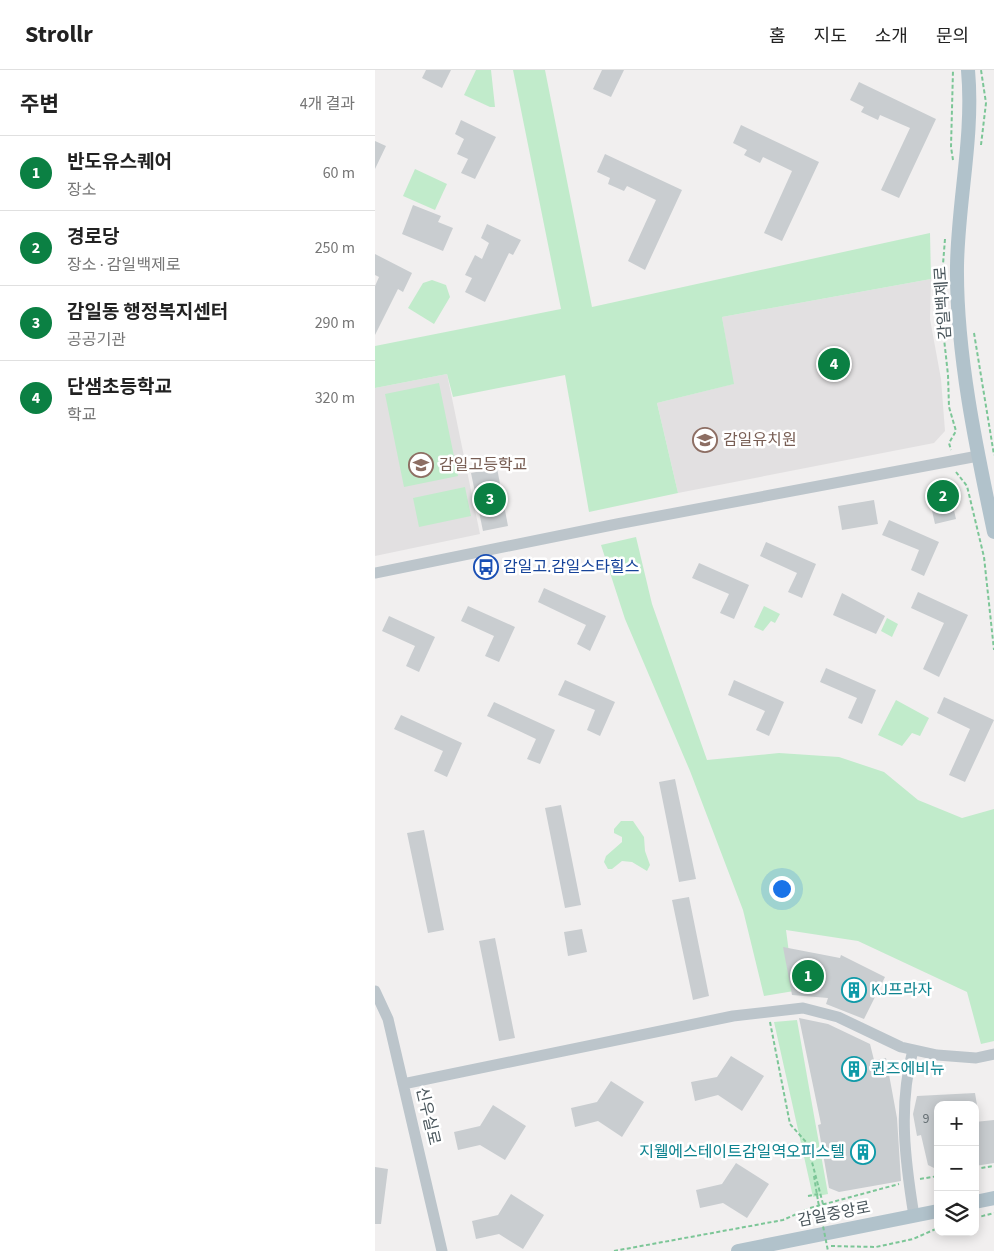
<!DOCTYPE html>
<html lang="ko">
<head>
<meta charset="utf-8">
<style>
  :root { --surface:#fff; --page:#f2f2f2; --text:#222; --muted:#767676; --line:#e0e0e0; --accent:#0b8043 }
  body { margin:0; font-family:"Source Sans 3","Noto Sans KR",sans-serif; background:var(--page); color:var(--text) }
  .controls { position:absolute; right:15px; bottom:15px; display:grid; overflow:hidden; border-radius:10px; box-shadow:0 2px 12px #0003 }
  .controls button { width:45px; height:45px; display:grid; place-items:center; padding:0; border:0; border-bottom:1px solid var(--line); background:var(--surface); color:var(--text); font:25px sans-serif }
  .you { position:absolute; left:406px; top:818px; width:18px; height:18px; margin:-12px; border:4px solid #fff; border-radius:50%; background:#1a73e8; box-shadow:0 0 0 8px #1a73e833 }
  .badge { display:grid; place-items:center; width:32px; height:32px; border-radius:50%; background:var(--accent); color:#fff; font-size:16px; font-weight:700 }
  .pin { position:absolute; translate:-50% -50%; border:2px solid #fff; box-shadow:0 1px 5px #0006 }
  .list { margin:0; padding:0; list-style:none }
  h2 { display:flex; justify-content:space-between; align-items:center; height:65px; margin:0; padding:0 20px; font-size:21px }
  h2 small { font-size:16px; font-weight:400; color:var(--muted) }
  .list li { display:grid; grid-template-columns:32px 1fr auto; gap:15px; align-items:center; box-sizing:border-box; height:75px; padding:0 20px; border-top:1px solid var(--line) }
  .list b { display:block; font-size:19px; white-space:nowrap }
  .list p { margin:0; font-size:16px; white-space:nowrap; color:var(--muted) }
  .list em { font-size:16px; font-style:normal; color:var(--muted) }
  .icon { flex:none; width:28px; height:28px; fill:none; stroke:currentColor; stroke-width:2; stroke-linecap:round; stroke-linejoin:round }
  .map { position:relative; flex:none; width:619px; height:1181px; overflow:hidden }
  header { display:flex; align-items:center; gap:30px; box-sizing:border-box; height:70px; padding:0 25px; background:var(--surface); border-bottom:1px solid var(--line) }
  header strong { font-size:24px }
  nav { display:flex; gap:28px; margin-inline-start:auto; font-size:18px }
  main { display:flex }
  aside { flex:1; background:var(--surface) }
  .map>svg:first-child { display:block }
  .education { fill:#e2e0e1 }
  .green { fill:#c1ebcb }
  .building { fill:#c9cdd0 }
  .lines { fill:none; stroke-linecap:round; stroke-linejoin:round }
  .path { stroke:#7cc697; stroke-width:2; stroke-dasharray:4 2.5; stroke-linecap:butt }
  .minor { stroke:#bcc5cb; stroke-width:11 }
  .major { stroke:#b1c2cb; stroke-width:14 }
  .path-bridge { stroke:#7cc697; stroke-width:2; stroke-dasharray:4 2.5; stroke-linecap:butt }
  .labels { text-anchor:middle; dominant-baseline:central; stroke-width:5; stroke-linejoin:round; paint-order:stroke }
  .number-label { font-size:14px; fill:#697378 }
  .street-label { font-size:16px; fill:#49555b; stroke:#fff }
  .education-label { font-size:16px; fill:#785e54; stroke:#fff; text-anchor:start }
  .transit-label { font-size:16px; fill:#164399; stroke:#fff; text-anchor:start }
  .culture-label { font-size:16px; fill:#0d838f; stroke:#fff; text-anchor:start }
</style>
</head>
<body>
<header>
<strong>Strollr</strong>
<nav><a>홈</a><a>지도</a><a>소개</a><a>문의</a></nav>
</header>
<main>
<aside>
<h2>주변<small>4개 결과</small></h2>
<ul class="list">
<li><span class="badge">1</span><div><b>반도유스퀘어</b><p>장소</p></div><em>60 m</em></li>
<li><span class="badge">2</span><div><b>경로당</b><p>장소 · 감일백제로</p></div><em>250 m</em></li>
<li><span class="badge">3</span><div><b>감일동 행정복지센터</b><p>공공기관</p></div><em>290 m</em></li>
<li><span class="badge">4</span><div><b>단샘초등학교</b><p>학교</p></div><em>320 m</em></li>
</ul>
</aside>
<div class="map">
<svg width="619" height="1181" viewBox="0 0 619 1181">
  <rect width="100%" height="100%" fill="#f1efef"/>
  <path class="education" d="M 556,209 L 555,249 L 566,309 L 570,361 L 559,373 L 303,423 L 282,333 L 358,314 L 347,247 Z
    M 72,304 L 105,464 L 0,486 L 0,318 Z"/>
  <path class="green" d="M 101,0 L 116,0 L 120,37 L 115,37 L 89,25 Z
    M 138,0 L 170,0 L 217,237 L 555,163 L 556,209 L 347,247 L 359,314 L 282,333 L 303,423 L 214,442 L 190,305 L 78,327 L 72,304 L 0,318 L 0,276 L 186,239 Z
    M 40,99 L 72,114 L 60,140 L 28,126 Z
    M 57,210 L 71,215 L 75,227 L 59,254 L 33,238 L 48,213 Z
    M 64,313 L 83,406 L 29,417 L 10,324 Z
    M 90,417 L 96,446 L 44,457 L 38,428 Z
    M 261,467 L 277,534 L 332,690 L 404,683 L 464,687 L 509,702 L 543,730 L 587,748 L 619,739 L 619,971 L 606,974 L 592,922 L 483,871 L 411,860 L 419,921 L 389,926 L 368,840 L 315,701 L 250,549 L 226,475 Z
    M 389,536 L 405,544 L 400,553 L 396,551 L 388,561 L 379,557 Z
    M 512,548 L 523,554 L 517,567 L 506,561 Z
    M 521,630 L 554,648 L 545,666 L 537,663 L 527,676 L 503,665 Z
    M 246,751 L 258,751 L 269,767 L 270,781 L 275,795 L 272,801 L 257,792 L 247,791 L 237,799 L 233,799 L 229,792 L 231,786 L 247,772 L 247,767 L 239,763 L 239,759 Z
    M 422,950 L 453,1124 L 438,1127 L 399,952 Z"/>
  <path class="building" d="M 51,0 L 76,0 L 67,18 L 47,8 Z
    M 227,0 L 249,0 L 236,27 L 218,19 Z
    M 484,12 L 561,49 L 524,128 L 506,120 L 535,58 L 505,45 L 503,50 L 486,42 L 489,37 L 475,30 Z
    M 86,50 L 121,67 L 100,109 L 86,103 L 93,89 L 82,84 L 89,69 L 80,64 Z
    M 366,55 L 444,92 L 407,171 L 389,163 L 417,101 L 388,87 L 385,93 L 369,85 L 372,80 L 358,73 Z
    M 0,71 L 11,76 L 0,99 Z
    M 230,84 L 307,120 L 270,200 L 253,191 L 281,130 L 252,116 L 249,121 L 233,114 L 235,108 L 222,102 Z
    M 38,135 L 66,146 L 63,152 L 78,158 L 68,181 L 27,164 Z
    M 112,154 L 146,170 L 138,185 L 134,183 L 110,232 L 90,222 L 97,208 L 90,205 L 100,185 L 107,189 L 114,173 L 106,168 Z
    M 0,184 L 37,203 L 28,222 L 23,219 L 0,265 L 0,216 L 4,207 L 0,205 Z
    M 122,398 L 133,456 L 108,461 L 96,403 Z
    M 573,414 L 581,449 L 560,454 L 556,436 L 562,435 L 558,417 Z
    M 499,430 L 503,454 L 467,460 L 463,436 Z
    M 514,450 L 564,472 L 549,506 L 536,500 L 544,480 L 507,465 Z
    M 391,472 L 441,494 L 427,528 L 413,522 L 422,503 L 385,486 Z
    M 324,493 L 374,515 L 359,549 L 345,543 L 354,524 L 317,508 Z
    M 169,518 L 231,546 L 215,581 L 202,574 L 211,555 L 163,532 Z
    M 543,522 L 593,545 L 564,607 L 548,599 L 569,553 L 536,538 Z
    M 467,523 L 510,546 L 501,564 L 458,545 Z
    M 93,536 L 140,557 L 124,592 L 110,586 L 119,566 L 86,551 Z
    M 14,546 L 60,567 L 44,602 L 31,596 L 40,576 L 7,561 Z
    M 451,598 L 501,620 L 487,654 L 473,648 L 482,628 L 445,612 Z
    M 190,610 L 240,632 L 225,666 L 212,660 L 220,640 L 183,625 Z
    M 359,610 L 409,632 L 394,666 L 381,660 L 390,641 L 353,625 Z
    M 569,627 L 619,650 L 590,712 L 574,705 L 595,659 L 562,643 Z
    M 119,632 L 180,660 L 165,694 L 152,689 L 161,669 L 112,646 Z
    M 26,645 L 87,673 L 72,707 L 59,701 L 68,681 L 19,659 Z
    M 300,709 L 321,809 L 304,812 L 284,712 Z
    M 186,735 L 206,835 L 190,838 L 170,738 Z
    M 49,760 L 69,860 L 53,863 L 32,763 Z
    M 314,827 L 334,926 L 318,930 L 297,830 Z
    M 207,859 L 212,882 L 193,886 L 189,862 Z
    M 120,868 L 140,968 L 124,971 L 104,871 Z
    M 408,877 L 465,888 L 466,885 L 510,907 L 489,949 L 451,934 L 453,928 L 417,925 Z
    M 424,948 L 453,954 L 495,974 L 499,990 L 511,988 L 522,1048 L 526,1111 L 464,1122 L 454,1118 L 443,1055 L 446,1054 Z
    M 356,986 L 389,1006 L 367,1041 L 343,1025 L 320,1031 L 316,1012 L 342,1007 Z
    M 236,1011 L 269,1032 L 247,1067 L 223,1051 L 200,1057 L 196,1038 L 222,1032 Z
    M 600,1023 L 602,1035 L 563,1035 L 563,1100 L 553,1095 L 546,1065 L 542,1066 L 538,1044 L 542,1026 Z
    M 118,1035 L 151,1056 L 130,1090 L 105,1075 L 83,1080 L 79,1062 L 105,1056 Z
    M 619,1050 L 619,1093 L 600,1096 L 600,1052 Z
    M 361,1093 L 394,1114 L 372,1148 L 348,1133 L 325,1138 L 321,1120 L 347,1114 Z
    M 0,1097 L 13,1099 L 6,1154 L 0,1154 Z
    M 136,1124 L 169,1145 L 148,1179 L 124,1164 L 101,1169 L 97,1151 L 123,1145 Z"/>
  <g class="lines">
    <path class="path" d="M 606,75 L 611,33 L 606,0
      M 578,90 L 576,77 L 578,0
      M 570,169 L 565,232 L 573,305 L 574,337 L 581,361 L 574,373 L 576,380
      M 599,263 L 619,385
      M 581,402 L 592,416 L 609,487 L 619,580
      M 395,952 L 415,1054 L 432,1073 L 448,1134
      M 600,1099 L 619,1096
      M 439,1106 L 443,1131
      M 545,1109 L 563,1106
      M 433,1126 L 443,1124
      M 600,1148 L 619,1143
      M 456,1176 L 501,1177 L 538,1169 L 563,1158
      M 239,1181 L 408,1150 L 435,1138 L 524,1114"/>
    <path class="minor" d="M 0,503 L 242,454 L 603,386
      M 0,921 L 13,949 L 67,1181
      M 538,980 C 523,1036 530,1090 539,1146
      M 28,1014 L 358,946 L 428,938 L 463,947 L 526,977 L 562,985 L 601,988 L 619,984"/>
    <path class="major" d="M 593,0 C 599,66 583,130 582,196 C 581,282 601,377 619,462
      M 600,1132 L 619,1128
      M 363,1181 L 563,1141"/>
    <path class="path-bridge" d="M 443,1131 L 453,1181"/>
  </g>
  <defs>
    <symbol id="school-ring" viewBox="-11 -11 22 22"><circle r="9.5" fill="#fff" stroke="#8d6e63" stroke-width="1.5"/><path d="M0-5L7-2L0 1L-7-2ZM-4 1L0 2.5L4 1V4Q0 6-4 4Z" fill="#8d6e63"/></symbol>
    <symbol id="bus-ring" viewBox="-11 -11 22 22"><circle r="9.5" fill="#fff" stroke="#1a4fb4" stroke-width="1.5"/><path d="M-5-6H5V4H4V6H2V4H-2V6H-4V4H-5ZM-3.5-4V0h7V-4ZM-3.5 1.2v1.5H-2V1.2ZM2 1.2v1.5H3.5V1.2Z" fill="#1a4fb4"/></symbol>
    <symbol id="building-ring" viewBox="-11 -11 22 22"><circle r="9.5" fill="#fff" stroke="#0f9aa8" stroke-width="1.5"/><path d="M-4-6H4V6H1V3H-1V6H-4ZM-2.5-4.3h1.7v1.8h-1.7ZM.8-4.3h1.7v1.8H.8ZM-2.5-1h1.7V.8h-1.7ZM.8-1h1.7V.8H.8Z" fill="#0f9aa8"/></symbol>
  </defs>
  <g fill-rule="evenodd">
    <use href="#school-ring" x="316" y="356" width="28" height="28"/>
    <use href="#school-ring" x="32" y="381" width="28" height="28"/>
    <use href="#bus-ring" x="97" y="483" width="28" height="28"/>
    <use href="#building-ring" x="465" y="906" width="28" height="28"/>
    <use href="#building-ring" x="465" y="985" width="28" height="28"/>
    <use href="#building-ring" x="474" y="1068" width="28" height="28"/>
  </g>
  <g class="labels">
    <g class="number-label">
      <text x="551" y="1049">9</text>
    </g>
    <g class="street-label">
      <text transform="translate(568 233) rotate(-94)">감일백제로</text>
      <text transform="translate(53 1046) rotate(77)">신우실로</text>
      <text transform="translate(459 1144) rotate(-11)">감일중앙로</text>
    </g>
    <g class="education-label">
      <text x="348" y="370">감일유치원</text>
      <text x="64" y="395">감일고등학교</text>
    </g>
    <g class="transit-label">
      <text x="128" y="497">감일고.감일스타힐스</text>
    </g>
    <g class="culture-label">
      <text x="496" y="920">KJ프라자</text>
      <text x="496" y="999">퀸즈에비뉴</text>
      <text x="470" y="1082" text-anchor="end">지웰에스테이트감일역오피스텔</text>
    </g>
  </g>
</svg>
<div class="controls">
<button>+</button>
<button>−</button>
<button><svg class="icon" aria-label="layers" viewBox="0 0 24 24"><path d="M12 4l9 5-9 5-9-5zM3 14l9 5 9-5"/></svg></button>
</div>
<div class="you"></div>
<div class="pin badge" style="left:433px;top:906px">1</div>
<div class="pin badge" style="left:568px;top:426px">2</div>
<div class="pin badge" style="left:115px;top:429px">3</div>
<div class="pin badge" style="left:459px;top:294px">4</div>
</div>
</main>
</body>
</html>
